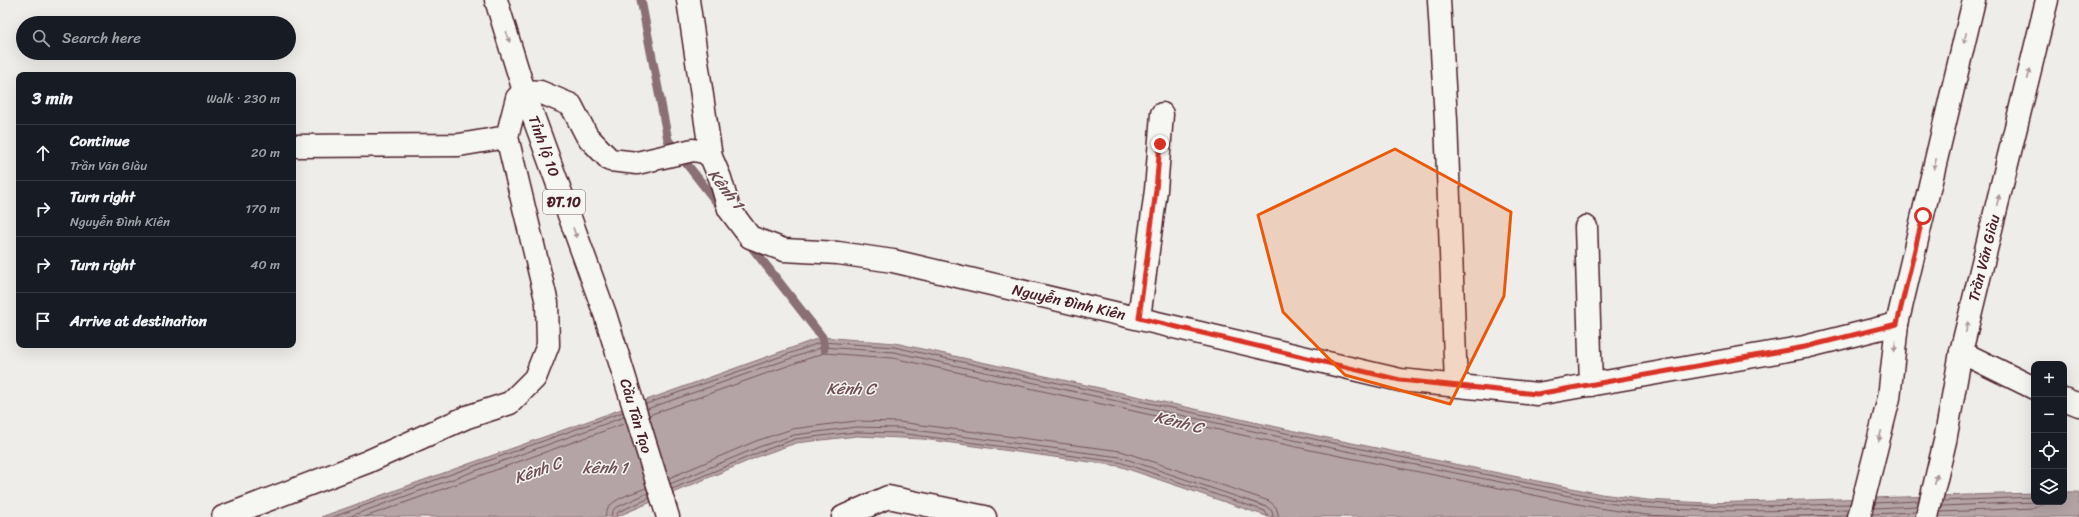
<!DOCTYPE html>
<html lang="en">
<head>
<meta charset="utf-8">
<style>
  :root { --surface:#171b24; --page:#20242c; --text:#f1f3f6; --muted:#9ea1a6; --line:#363941 }
  body { margin:0; font-family:Sriracha,sans-serif; background:var(--page); color:var(--text) }
  .controls { position:absolute; right:12px; bottom:12px; display:grid; overflow:hidden; border-radius:8px; box-shadow:0 4px 16px #0002 }
  .controls button { width:36px; height:36px; display:grid; place-items:center; padding:0; border:0; border-bottom:1px solid var(--line); background:var(--surface); color:var(--text); font:20px sans-serif }
  .stop { position:absolute; width:12px; height:12px; margin:-9px; border:3px solid #d93025; border-radius:50%; background:#fff }
  .stop.end { background:#d93025; border-color:#fff; box-shadow:0 1px 4px #0008 }
  .list { margin:0; padding:0; list-style:none }
  h2 { display:flex; justify-content:space-between; align-items:center; height:52px; margin:0; padding:0 16px; font-size:17px }
  h2 small { font-size:13px; font-weight:400; color:var(--muted) }
  .list li { display:grid; grid-template-columns:26px 1fr auto; gap:12px; align-items:center; box-sizing:border-box; height:56px; padding:0 16px; border-top:1px solid var(--line) }
  .list b { display:block; font-size:15px; white-space:nowrap }
  .list p { margin:0; font-size:13px; white-space:nowrap; color:var(--muted) }
  .list em { font-size:13px; font-style:normal; color:var(--muted) }
  .icon { flex:none; width:22px; height:22px; fill:none; stroke:currentColor; stroke-width:2; stroke-linecap:round; stroke-linejoin:round }
  .map { position:relative; flex:none; width:2079px; height:517px; overflow:hidden }
  .search { position:absolute; background:var(--surface); box-shadow:0 4px 16px #0002; left:16px; top:16px; width:280px; height:44px; display:flex; align-items:center; gap:10px; box-sizing:border-box; padding:0 14px; border-radius:22px; color:var(--muted); font-size:15px }
  .panel { position:absolute; background:var(--surface); box-shadow:0 4px 16px #0002; left:16px; top:72px; width:280px; height:276px; border-radius:8px }
  .map>svg:first-child { display:block }
  .water { fill:#b4a4a5; stroke:#8a6f74 }
  .lines { fill:none; stroke-linecap:round; stroke-linejoin:round }
  .shore { stroke:#74545c; stroke-width:1 }
  .stream { stroke:#8a6f74; stroke-width:9 }
  .minor-casing { stroke:#4a1f2b; stroke-width:25 }
  .major-casing { stroke:#4a1f2b; stroke-width:25 }
  .minor { stroke:#f6f6f2; stroke-width:22 }
  .major { stroke:#f6f6f2; stroke-width:22 }
  .oneway { fill:#a99598 }
  .route { stroke:#d93025; stroke-width:5 }
  .marked { fill:#e8590c; fill-opacity:0.2; stroke:#e8590c; stroke-width:3; stroke-linejoin:round }
  .labels { text-anchor:middle; dominant-baseline:central; stroke-width:3; stroke-linejoin:round; paint-order:stroke }
  .shield { fill:#f6f6f2; stroke:#7e6067; stroke-width:1 }
  .shield-label { font-size:14px; font-weight:bold; fill:#4a1f2b }
  .street-label { font-size:15px; fill:#4a1f2b; stroke:#f6f6f2 }
  .water-label { font-size:16px; font-style:italic; fill:#6f4e56; stroke:#f6f6f2 }
</style>
</head>
<body>
<div class="map">
<svg width="2079" height="517" viewBox="0 0 2079 517">
  <rect width="100%" height="100%" fill="#efedea"/>
  <filter id="ink" filterUnits="userSpaceOnUse"><feTurbulence type="fractalNoise" baseFrequency=".025" numOctaves="2"/><feDisplacementMap in="SourceGraphic" scale="8" xChannelSelector="R" yChannelSelector="G"/><feConvolveMatrix kernelMatrix="1 2 1 2 8 2 1 2 1" color-interpolation-filters="sRGB"/></filter>
  <g filter="url(#ink)">
    <path class="water" d="M 822,337 L 895,343 L 1313,435 L 1601,494 L 1647,500 L 1707,503 L 2034,493 L 2034,502 L 2064,502 L 2064,492 L 2079,492 L 2079,517 L 1269,517 L 1119,466 L 923,439 L 857,436 L 796,443 L 762,455 L 616,517 L 321,517 Z"/>
    <g class="lines">
      <path class="shore" d="M 646,404 L 822,342 L 894,347 L 1313,439 L 1600,498 C 1683,509 1766,506 1850,504
        M 647,409 L 823,347 L 894,352 L 1312,444 L 1599,502 C 1682,514 1765,511 1849,509
        M 649,415 L 824,353 L 893,358 L 1310,450 L 1598,508 L 1646,515 L 1690,517
        M 669,478 L 756,441 L 792,429 L 856,421 L 899,422 L 1121,451 L 1269,501 L 1276,507 L 1279,517
        M 670,484 L 759,447 L 794,435 L 856,427 L 899,428 L 1120,457 L 1267,507 L 1272,511 L 1273,517
        M 672,489 L 760,452 L 795,439 L 856,432 L 899,433 L 1119,462 L 1265,511 L 1268,517
        M 1943,501 L 2034,497
        M 1875,503 L 1918,501
        M 1942,506 L 2036,502
        M 1874,508 L 1917,506
        M 1941,512 L 2034,508 L 2046,502
        M 1872,514 L 1916,512
        M 333,517 L 623,412
        M 348,517 L 624,417
        M 365,517 L 626,423
        M 605,517 C 606,499 632,494 646,488
        M 611,517 L 612,512 L 615,508 L 648,493
        M 616,517 L 618,512 L 650,498
        M 1748,517 L 1847,515"/>
      <path class="stream" d="M 641,0 L 668,140 L 722,209
        M 747,241 L 822,337 L 824,349"/>
      <defs>
        <path id="minor" d="M 688,0 L 711,157
          M 1439,0 L 1446,120 L 1456,385
          M 293,146 L 459,145 L 507,137
          M 1586,227 L 1591,385
          M 1139,318 L 1156,190 L 1162,114
          M 1961,352 L 2034,388
          M 2064,399 L 2079,405
          M 223,517 L 367,462 L 467,417 L 510,403 L 535,378 L 548,345 L 547,303 L 507,137 L 517,98 L 524,91 L 540,92 L 571,105 L 587,136 L 610,160 L 637,163 L 693,150 L 704,152 L 711,157 L 720,178 L 729,209 L 750,237 L 784,250 L 838,253 L 893,261 L 1400,380 L 1537,394 L 1805,347 L 1897,324
          M 843,517 L 888,497 L 985,517"/>
        <path id="major" d="M 496,0 L 524,91 L 605,314 L 668,517
          M 1859,517 L 1889,398 L 1897,324 L 1974,0
          M 1927,517 L 1945,441 L 1961,352 L 2047,0"/>
      </defs>
      <use href="#minor" class="minor-casing"/>
      <use href="#major" class="major-casing"/>
      <use href="#minor" class="minor"/>
      <use href="#major" class="major"/>
    </g>
    <defs><path id="oneway-solid" d="M-6-.8H1V-3.2L6.5 0L1 3.2V.8H-6Z"/></defs>
    <g class="oneway">
      <use href="#oneway-solid" transform="translate(508 37) rotate(73)"/>
      <use href="#oneway-solid" transform="translate(1965 38) rotate(103)"/>
      <use href="#oneway-solid" transform="translate(2029 74) rotate(-76)"/>
      <use href="#oneway-solid" transform="translate(1935 164) rotate(103)"/>
      <use href="#oneway-solid" transform="translate(1998 200) rotate(-76)"/>
      <use href="#oneway-solid" transform="translate(575 233) rotate(70)"/>
      <use href="#oneway-solid" transform="translate(1967 327) rotate(-76)"/>
      <use href="#oneway-solid" transform="translate(1895 346) rotate(97)"/>
      <use href="#oneway-solid" transform="translate(1880 436) rotate(104)"/>
      <use href="#oneway-solid" transform="translate(1936 479) rotate(-77)"/>
    </g>
  </g>
  <g class="lines" filter="url(#ink)">
    <path class="route" d="M 1160,144 L 1156,190 L 1139,318 L 1400,380 L 1537,394 L 1805,347 L 1897,324 L 1923,216"/>
  </g>
  <path class="marked" d="M 1395,149 L 1511,212 L 1504,296 L 1450,404 L 1345,375 L 1283,312 L 1258,215 Z"/>
  <g class="labels">
    <rect class="shield" x="543" y="190" width="42" height="24" rx="3"/>
    <g class="shield-label">
      <text x="564" y="202">ĐT.10</text>
    </g>
    <g class="street-label">
      <text transform="translate(544 146) rotate(70)">Tỉnh lộ 10</text>
      <text transform="translate(1984 258) rotate(-76)">Trần Văn Giàu</text>
      <text transform="translate(1069 302) rotate(13)">Nguyễn Đình Kiên</text>
      <text transform="translate(636 416) rotate(73)">Cầu Tân Tạo</text>
    </g>
    <g class="water-label">
      <text transform="translate(726 189) rotate(52)">Kênh 1</text>
      <text x="851" y="388">Kênh C</text>
      <text transform="translate(1179 422) rotate(14)">Kênh C</text>
      <text x="605" y="467">kênh 1</text>
      <text transform="translate(538 470) rotate(-20)">Kênh C</text>
    </g>
  </g>
</svg>
<div class="controls">
<button>+</button>
<button>−</button>
<button><svg class="icon" aria-label="locate" viewBox="0 0 24 24"><circle cx="12" cy="12" r="6"/><path d="M12 2v4M12 18v4M2 12h4M18 12h4"/></svg></button>
<button><svg class="icon" aria-label="layers" viewBox="0 0 24 24"><path d="M12 4l9 5-9 5-9-5zM3 14l9 5 9-5"/></svg></button>
</div>
<div class="stop" style="left:1923px;top:216px"></div>
<div class="stop end" style="left:1160px;top:144px"></div>
<div class="search"><svg class="icon" aria-label="search" viewBox="0 0 24 24"><circle cx="10" cy="10" r="6"/><path d="M15 15l6 6"/></svg>Search here</div>
<section class="panel">
<h2>3 min<small>Walk · 230 m</small></h2>
<ul class="list">
<li><svg class="icon" aria-label="ahead" viewBox="0 0 24 24"><path d="M12 20V5M6 11l6-6 6 6"/></svg><div><b>Continue</b><p>Trần Văn Giàu</p></div><em>20 m</em></li>
<li><svg class="icon" aria-label="right" viewBox="0 0 24 24"><path d="M7 20v-9h11M14 6l5 5-5 5"/></svg><div><b>Turn right</b><p>Nguyễn Đình Kiên</p></div><em>170 m</em></li>
<li><svg class="icon" aria-label="right" viewBox="0 0 24 24"><path d="M7 20v-9h11M14 6l5 5-5 5"/></svg><div><b>Turn right</b></div><em>40 m</em></li>
<li><svg class="icon" aria-label="arrive" viewBox="0 0 24 24"><path d="M6 21V4h12l-3 4 3 4H6"/></svg><div><b>Arrive at destination</b></div></li>
</ul>
</section>
</div>
</body>
</html>
